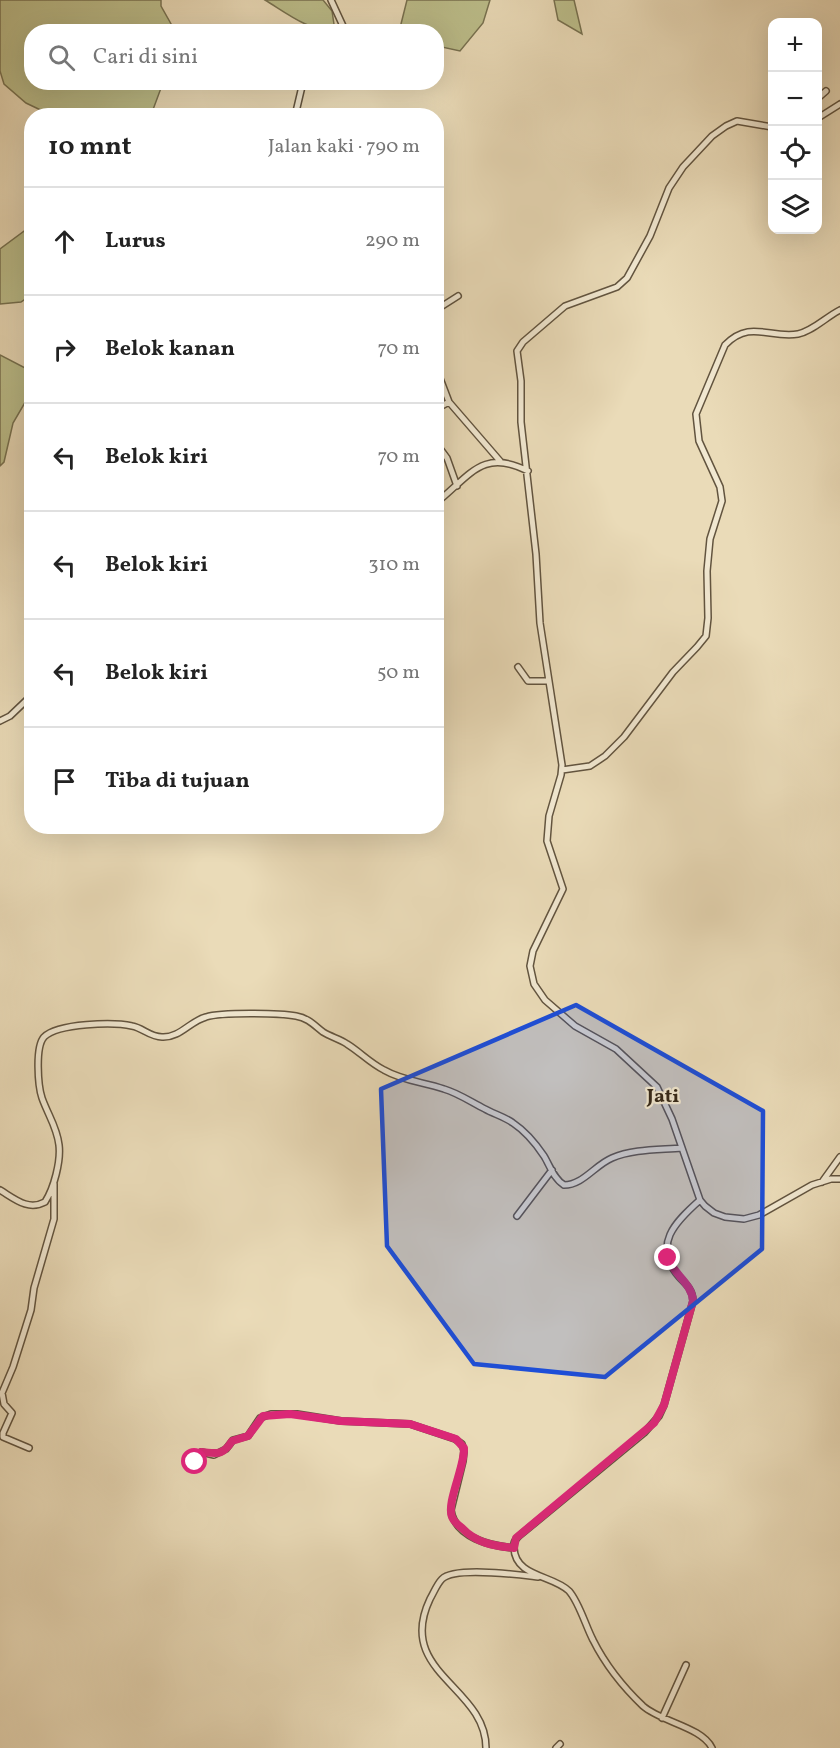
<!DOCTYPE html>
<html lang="id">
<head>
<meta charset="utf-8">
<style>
  :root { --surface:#fff; --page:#f6f6f6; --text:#222; --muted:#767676; --line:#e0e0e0 }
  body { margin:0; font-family:Vollkorn,serif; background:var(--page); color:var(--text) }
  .controls { position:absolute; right:18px; top:18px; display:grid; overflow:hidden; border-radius:12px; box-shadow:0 6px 24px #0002 }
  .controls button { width:54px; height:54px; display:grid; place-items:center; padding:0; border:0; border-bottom:2px solid var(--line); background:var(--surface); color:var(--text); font:30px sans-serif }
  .stop { position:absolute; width:18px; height:18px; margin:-14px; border:4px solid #db2777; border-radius:50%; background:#fff }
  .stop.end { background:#db2777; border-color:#fff; box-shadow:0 2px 6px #0008 }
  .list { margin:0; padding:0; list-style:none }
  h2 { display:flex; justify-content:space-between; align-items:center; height:78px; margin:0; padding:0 24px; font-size:26px }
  h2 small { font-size:20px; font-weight:400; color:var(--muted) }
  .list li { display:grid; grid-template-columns:39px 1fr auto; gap:18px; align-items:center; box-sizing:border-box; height:108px; padding:0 24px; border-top:2px solid var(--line) }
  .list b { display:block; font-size:22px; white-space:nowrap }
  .list em { font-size:20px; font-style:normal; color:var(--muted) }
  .icon { flex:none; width:33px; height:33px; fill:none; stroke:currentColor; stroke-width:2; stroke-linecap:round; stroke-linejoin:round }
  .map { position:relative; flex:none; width:840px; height:1748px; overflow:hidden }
  .search { position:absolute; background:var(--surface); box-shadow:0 6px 24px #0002; left:24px; top:24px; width:420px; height:66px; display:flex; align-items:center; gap:15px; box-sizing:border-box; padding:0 21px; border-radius:24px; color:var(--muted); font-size:22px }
  .panel { position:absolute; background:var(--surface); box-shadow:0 6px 24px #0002; left:24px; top:108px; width:420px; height:726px; border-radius:24px }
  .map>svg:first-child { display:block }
  .green { fill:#bcbe8b; stroke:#787251; stroke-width:1.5 }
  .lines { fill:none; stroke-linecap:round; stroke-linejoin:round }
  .street-casing { stroke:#62543f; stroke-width:8 }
  .street { stroke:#f1e8d1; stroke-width:5 }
  .route { stroke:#db2777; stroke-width:8 }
  .marked { fill:#1d4ed8; fill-opacity:0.2; stroke:#1d4ed8; stroke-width:4.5; stroke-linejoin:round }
  .labels { text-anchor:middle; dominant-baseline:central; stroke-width:4.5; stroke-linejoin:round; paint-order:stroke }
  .quarter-label { font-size:20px; font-weight:bold; fill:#342717; stroke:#f1e8d1 }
</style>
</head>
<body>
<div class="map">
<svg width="840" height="1748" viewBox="0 0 840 1748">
  <rect width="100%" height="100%" fill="#eadbb8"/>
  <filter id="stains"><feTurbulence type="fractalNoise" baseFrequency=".00333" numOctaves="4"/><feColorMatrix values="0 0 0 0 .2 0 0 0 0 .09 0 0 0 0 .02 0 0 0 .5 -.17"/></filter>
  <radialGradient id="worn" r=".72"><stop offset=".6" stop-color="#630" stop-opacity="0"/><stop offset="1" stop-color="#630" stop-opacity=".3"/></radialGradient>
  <path class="green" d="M 0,0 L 161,0 L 161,6 L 175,31 L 32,32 L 32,82 L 165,83 L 161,88 L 151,115 L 51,115 L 26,103 L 4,84 L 0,71 Z
    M 265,0 L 323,0 L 332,11 L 335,31 C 310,32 285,12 265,0 Z
    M 407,0 L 490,0 L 483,23 L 460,51 L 437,46 L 436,32 L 405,31 L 400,28 Z
    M 554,0 L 574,0 L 582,34 L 558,20 Z
    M 31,226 L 31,295 L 21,302 L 0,304 L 0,249 Z
    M 0,355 L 29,370 L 30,394 L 13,423 L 4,462 L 0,466 Z"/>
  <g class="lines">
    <defs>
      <path id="street" d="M 331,0 L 343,26 L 341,32
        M 818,98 L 826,91
        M 295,116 L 303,82
        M 818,118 L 840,104
        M 772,127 L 737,121 L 726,126 L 712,136 L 683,167 L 669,188 L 650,236 L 627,278 L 617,287 L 565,306 L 523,342 L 517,351 L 521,381 L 521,422 L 536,554 L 540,623 L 562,765 L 561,775 L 549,816 L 547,841 L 563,889 L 533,951 L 530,966 L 534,984 L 545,1000 L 575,1026 L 616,1049 L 657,1087 L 672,1119 L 700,1200 L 705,1206 L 714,1213 L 725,1217 L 744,1219 L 759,1215 L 812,1185 L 831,1179 L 840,1179
        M 436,310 L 458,296
        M 436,368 L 449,402 L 436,409
        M 449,402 L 500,461
        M 436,443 L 447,458 L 457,486
        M 436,503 C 470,476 482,448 528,471
        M 518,667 L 528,681 L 549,681
        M 0,721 L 10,716 L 32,695
        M 562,770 L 590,766 L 605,756 L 624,737 L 673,672 L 697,647 L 706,636 L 708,618 L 707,571 L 710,539 L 722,501 L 720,487 L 699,441 L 696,414 L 725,345 C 750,319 770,339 798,334 C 813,331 826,317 840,310
        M 822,1182 L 840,1157
        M 0,1190 C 15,1199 28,1211 45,1202 C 54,1188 61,1161 59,1145 C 57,1127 48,1115 42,1098 C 38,1086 35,1047 44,1037 C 58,1023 114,1022 132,1026 C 143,1028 150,1037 162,1037 C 180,1038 190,1021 206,1017 C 221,1012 280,1013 296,1016 C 308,1018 314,1025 323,1032 C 331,1037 340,1039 347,1044 C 360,1052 370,1063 384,1070 C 403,1081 424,1082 444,1089 C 458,1093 471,1102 485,1109 C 494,1114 505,1117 513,1123 C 525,1131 536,1144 544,1156 C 550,1166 554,1179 564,1185 C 583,1185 595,1165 612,1158 C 633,1149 659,1150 682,1148
        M 700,1200 C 675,1222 652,1245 679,1277 C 686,1284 693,1290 693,1301 L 664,1405 L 659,1416 L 644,1433 L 519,1536 C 515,1540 513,1542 514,1548 C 515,1577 553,1575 569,1591 C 579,1602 586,1627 593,1640 C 606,1666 622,1686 643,1706 C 661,1722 702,1727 712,1748
        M 517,1216 L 552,1170
        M 29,1448 L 3,1437 L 3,1433 L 12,1413 L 4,1404 L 2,1393 L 13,1367 L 31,1310 L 34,1288 L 54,1219 L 54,1184
        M 192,1466 L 201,1452 L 214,1455 L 226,1449 L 233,1440 L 248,1436 L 260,1418 L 271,1414 L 297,1414 L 341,1421 L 410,1424 L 455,1439 L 462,1444 L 464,1451 L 463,1461 L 451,1510 C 455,1538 491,1546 514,1548
        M 662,1718 L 686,1665
        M 486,1748 C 486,1686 395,1673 430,1599 C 434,1592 437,1584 442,1579 C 455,1566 520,1575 538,1577
        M 556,1748 L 560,1744"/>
    </defs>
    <use href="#street" class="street-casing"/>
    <use href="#street" class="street"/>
  </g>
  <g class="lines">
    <path class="route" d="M 195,1462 L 201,1452 C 216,1453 222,1457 232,1441 L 248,1436 L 263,1416 L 290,1414 L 341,1421 L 410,1424 L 456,1439 L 464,1448 C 465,1466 446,1503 452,1517 C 454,1522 458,1525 462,1528 C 476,1543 494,1546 514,1548 L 516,1538 L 654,1423 L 664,1405 L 693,1301 C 692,1283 673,1274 668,1258"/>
  </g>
  <path class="marked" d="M 576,1005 L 763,1111 L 762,1249 L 605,1377 L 474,1364 L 387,1246 L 381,1089 Z"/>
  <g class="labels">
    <g class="quarter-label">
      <text x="663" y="1097">Jati</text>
    </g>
  </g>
  <rect width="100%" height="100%" filter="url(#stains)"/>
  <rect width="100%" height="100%" fill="url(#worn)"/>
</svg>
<div class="controls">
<button>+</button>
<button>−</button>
<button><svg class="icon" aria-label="locate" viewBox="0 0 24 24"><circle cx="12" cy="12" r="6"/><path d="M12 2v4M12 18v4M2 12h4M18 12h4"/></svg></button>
<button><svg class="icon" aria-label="layers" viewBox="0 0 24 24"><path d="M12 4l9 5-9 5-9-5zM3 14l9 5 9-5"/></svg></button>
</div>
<div class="stop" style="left:195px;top:1462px"></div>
<div class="stop end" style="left:668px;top:1258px"></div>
<div class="search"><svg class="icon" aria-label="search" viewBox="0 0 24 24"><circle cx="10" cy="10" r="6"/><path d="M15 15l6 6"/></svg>Cari di sini</div>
<section class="panel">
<h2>10 mnt<small>Jalan kaki · 790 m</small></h2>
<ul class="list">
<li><svg class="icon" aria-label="ahead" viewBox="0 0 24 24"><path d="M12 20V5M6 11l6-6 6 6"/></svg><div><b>Lurus</b></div><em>290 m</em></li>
<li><svg class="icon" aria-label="right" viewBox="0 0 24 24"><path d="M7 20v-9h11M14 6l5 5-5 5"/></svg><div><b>Belok kanan</b></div><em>70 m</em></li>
<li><svg class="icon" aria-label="left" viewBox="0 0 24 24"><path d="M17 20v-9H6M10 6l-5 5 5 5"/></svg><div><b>Belok kiri</b></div><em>70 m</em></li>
<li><svg class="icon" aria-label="left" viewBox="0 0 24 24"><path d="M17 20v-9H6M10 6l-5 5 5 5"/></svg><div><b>Belok kiri</b></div><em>310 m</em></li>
<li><svg class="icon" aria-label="left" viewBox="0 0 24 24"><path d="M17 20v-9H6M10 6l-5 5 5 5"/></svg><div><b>Belok kiri</b></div><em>50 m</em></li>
<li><svg class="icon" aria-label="arrive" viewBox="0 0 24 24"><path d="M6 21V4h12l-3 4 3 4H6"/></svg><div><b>Tiba di tujuan</b></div></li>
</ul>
</section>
</div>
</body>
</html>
